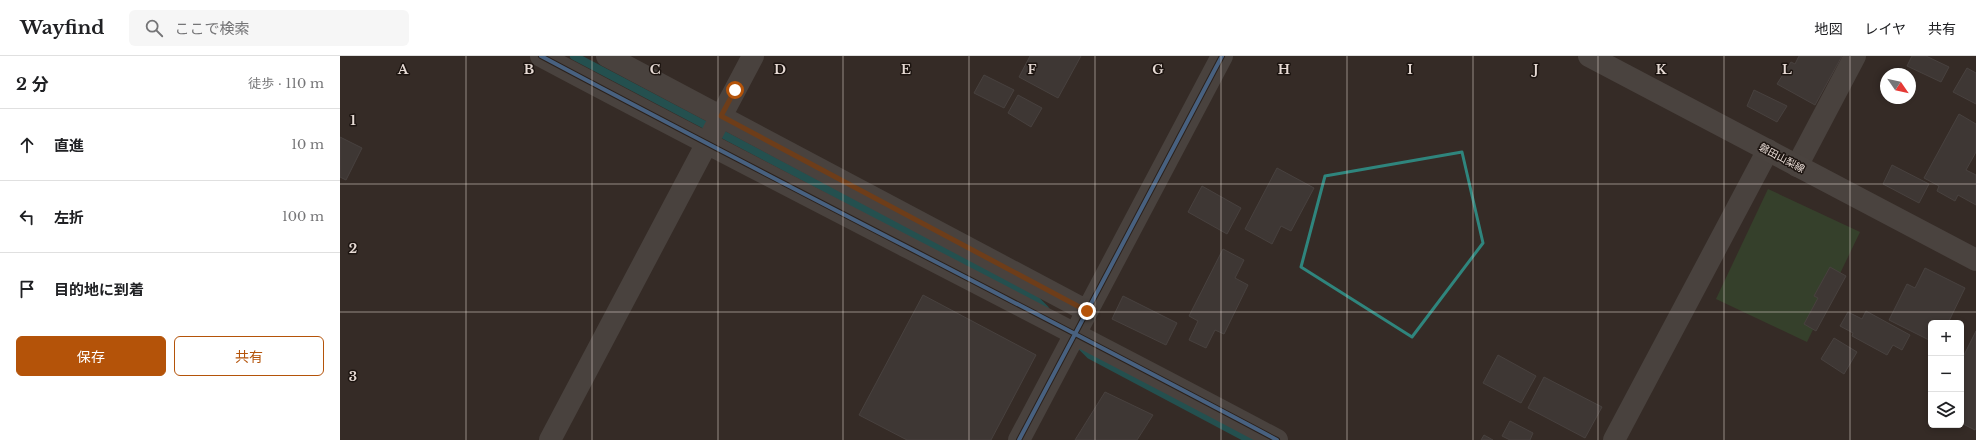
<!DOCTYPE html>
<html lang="ja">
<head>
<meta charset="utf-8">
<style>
  :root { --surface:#fff; --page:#f6f6f6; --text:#202124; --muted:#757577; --line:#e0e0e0; --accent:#b45309 }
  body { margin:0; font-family:"Libre Baskerville","Noto Sans JP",serif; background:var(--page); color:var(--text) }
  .controls { position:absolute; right:12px; bottom:12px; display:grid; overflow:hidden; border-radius:6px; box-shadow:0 2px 6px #0003 }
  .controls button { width:36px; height:36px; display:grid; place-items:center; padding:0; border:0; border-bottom:1px solid var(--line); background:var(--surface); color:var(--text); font:20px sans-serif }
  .compass { position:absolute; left:1540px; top:12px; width:36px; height:36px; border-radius:50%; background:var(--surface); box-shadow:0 2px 6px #0003; rotate:124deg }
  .stop { position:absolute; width:12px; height:12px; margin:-9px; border:3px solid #b45309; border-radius:50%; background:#fff }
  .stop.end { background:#b45309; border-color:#fff; box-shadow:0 1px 4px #0008 }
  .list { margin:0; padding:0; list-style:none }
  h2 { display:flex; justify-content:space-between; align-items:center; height:52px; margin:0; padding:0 16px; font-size:17px }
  h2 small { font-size:13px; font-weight:400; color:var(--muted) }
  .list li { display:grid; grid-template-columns:26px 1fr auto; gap:12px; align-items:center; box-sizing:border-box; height:72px; padding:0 16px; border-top:1px solid var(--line) }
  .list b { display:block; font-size:15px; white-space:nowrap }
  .list em { font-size:13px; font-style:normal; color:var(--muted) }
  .actions { display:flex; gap:8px; padding:12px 16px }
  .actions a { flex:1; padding:9px 0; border:1px solid var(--accent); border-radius:6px; text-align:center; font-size:14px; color:var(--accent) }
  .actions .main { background:var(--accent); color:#fff }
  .icon { flex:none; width:22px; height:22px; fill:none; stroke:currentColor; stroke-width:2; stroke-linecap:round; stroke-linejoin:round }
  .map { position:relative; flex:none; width:1636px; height:384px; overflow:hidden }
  header { display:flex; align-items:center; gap:24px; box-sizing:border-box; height:56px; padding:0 20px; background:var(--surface); border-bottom:1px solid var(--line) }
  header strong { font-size:19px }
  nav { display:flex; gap:22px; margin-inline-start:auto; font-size:14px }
  .search { width:280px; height:36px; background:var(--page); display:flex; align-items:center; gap:10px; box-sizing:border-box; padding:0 14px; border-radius:6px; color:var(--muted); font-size:15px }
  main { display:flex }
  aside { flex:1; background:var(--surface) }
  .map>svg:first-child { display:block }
  .green { fill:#365931 }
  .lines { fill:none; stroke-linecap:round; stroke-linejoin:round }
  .stream { stroke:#117c81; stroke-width:8 }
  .building { fill:#4a4546; stroke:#5f5b5c }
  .street { stroke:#625d5b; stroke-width:22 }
  .secondary { stroke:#655f5d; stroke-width:22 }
  .cycleway-casing { stroke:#1c1410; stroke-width:6 }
  .cycleway { stroke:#60a3ed; stroke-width:4 }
  .route { stroke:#b45309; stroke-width:5 }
  .marked { fill:none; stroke:#2f857d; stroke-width:3; stroke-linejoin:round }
  .grid { fill:none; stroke:#e6dad4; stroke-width:1; stroke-opacity:0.55 }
  .labels { text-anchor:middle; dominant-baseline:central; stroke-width:3; stroke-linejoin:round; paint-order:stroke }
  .street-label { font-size:10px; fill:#e6dad4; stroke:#1c1410 }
  .grid-label { font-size:13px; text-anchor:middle; font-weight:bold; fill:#e6dad4; stroke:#1c1410; stroke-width:3; stroke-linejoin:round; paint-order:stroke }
</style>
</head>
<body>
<header>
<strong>Wayfind</strong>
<div class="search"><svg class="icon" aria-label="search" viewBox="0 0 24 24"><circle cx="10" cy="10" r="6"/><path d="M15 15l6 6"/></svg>ここで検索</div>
<nav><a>地図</a><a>レイヤ</a><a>共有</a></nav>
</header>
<main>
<aside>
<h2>2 分<small>徒歩 · 110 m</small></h2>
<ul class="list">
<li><svg class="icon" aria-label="ahead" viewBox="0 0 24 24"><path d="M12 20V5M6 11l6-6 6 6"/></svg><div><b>直進</b></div><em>10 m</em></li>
<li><svg class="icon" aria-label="left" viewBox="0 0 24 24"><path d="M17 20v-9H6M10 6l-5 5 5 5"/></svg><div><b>左折</b></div><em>100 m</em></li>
<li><svg class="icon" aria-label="arrive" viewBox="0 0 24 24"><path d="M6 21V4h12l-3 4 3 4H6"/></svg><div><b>目的地に到着</b></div></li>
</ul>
<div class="actions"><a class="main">保存</a><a>共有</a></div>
</aside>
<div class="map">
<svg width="1636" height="384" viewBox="0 0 1636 384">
  <rect width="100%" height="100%" fill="#352b26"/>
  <path class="green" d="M 1428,133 L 1520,176 L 1467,286 L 1376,243 Z"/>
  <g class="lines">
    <path class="stream" d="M 234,0 L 694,242 L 705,253
      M 740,289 L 750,299 L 910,384"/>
  </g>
  <path class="building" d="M 690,0 L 741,0 L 718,42 L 679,21 Z
    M 1459,0 L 1502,0 L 1475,49 L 1437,28 L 1451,6 L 1455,8 Z
    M 1572,0 L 1586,0 L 1609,11 L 1601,26 L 1567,10 Z
    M 1627,12 L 1636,17 L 1636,48 L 1613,36 Z
    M 644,19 L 674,34 L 664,52 L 634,37 Z
    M 1414,34 L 1447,50 L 1437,66 L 1407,50 Z
    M 678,39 L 702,52 L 691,71 L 668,57 Z
    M 1619,58 L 1636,68 L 1636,96 L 1626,114 L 1636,119 L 1636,149 L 1618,139 L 1615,145 L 1597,135 L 1599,130 L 1584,122 Z
    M 0,81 L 22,92 L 6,124 L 0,121 Z
    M 1552,109 L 1589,128 L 1579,147 L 1543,128 Z
    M 937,112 L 974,132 L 951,175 L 941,170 L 932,188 L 905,173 Z
    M 862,130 L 901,152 L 887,178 L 848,156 Z
    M 883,193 L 904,204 L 895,222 L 908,229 L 884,278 L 875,274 L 866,292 L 849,284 L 858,265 L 849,260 Z
    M 1490,211 L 1506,220 L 1476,275 L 1464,268 L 1478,242 L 1474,240 Z
    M 1585,212 L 1625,232 L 1608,267 L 1591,267 L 1591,285 L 1549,264 L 1567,228 L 1575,232 Z
    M 583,239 L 696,299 L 651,384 L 567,384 L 519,359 Z
    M 783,240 L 837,267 L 826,289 L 772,263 Z
    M 1526,255 L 1570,279 L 1562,294 L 1553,289 L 1547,299 L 1512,280 L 1513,277 L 1500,270 L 1508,256 L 1522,263 Z
    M 1636,275 L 1636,372 L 1635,374 L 1621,367 L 1621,305 Z
    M 1494,282 L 1517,296 L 1504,318 L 1481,303 Z
    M 1158,299 L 1196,320 L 1181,347 L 1143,327 Z
    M 1204,321 L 1262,351 L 1245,382 L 1188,352 Z
    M 765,336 L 813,359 L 797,384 L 735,384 Z
    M 1170,365 L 1193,377 L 1190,384 L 1170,384 L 1162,380 Z
    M 1144,379 L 1153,384 L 1141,384 Z"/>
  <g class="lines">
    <path class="street" d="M 201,0 C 445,130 693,254 937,384
      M 267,0 L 747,255
      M 1457,110 L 1515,0
      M 210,384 L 413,0
      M 679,384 L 882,0
      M 1274,384 L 1428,94"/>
    <path class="secondary" d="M 1249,0 L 1636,204"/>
    <defs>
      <path id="cycleway" d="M 201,0 C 445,130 693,254 937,384
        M 679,384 L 882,0"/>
    </defs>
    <use href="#cycleway" class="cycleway-casing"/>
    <use href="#cycleway" class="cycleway"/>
  </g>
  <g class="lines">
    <path class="route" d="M 395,34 L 381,60 L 747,255"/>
  </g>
  <path d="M0 0H1636V384H0ZM 1122,96 L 1143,187 L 1072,281 L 961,211 L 985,120 Z" fill="#352b26" fill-opacity=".55" fill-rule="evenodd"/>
  <path class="marked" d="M 1122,96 L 1143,187 L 1072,281 L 961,211 L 985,120 Z"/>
  <path class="grid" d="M 126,0 L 126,384M 252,0 L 252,384M 378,0 L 378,384M 503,0 L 503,384M 629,0 L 629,384M 755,0 L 755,384M 881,0 L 881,384M 1007,0 L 1007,384M 1133,0 L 1133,384M 1258,0 L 1258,384M 1384,0 L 1384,384M 1510,0 L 1510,384M 0,128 L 1636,128M 0,256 L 1636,256"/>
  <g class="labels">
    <g class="street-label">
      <text transform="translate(1442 102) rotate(28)">磐田山梨線</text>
    </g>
  </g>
  <g class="grid-label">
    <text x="63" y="18">A</text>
    <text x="189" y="18">B</text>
    <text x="315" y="18">C</text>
    <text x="440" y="18">D</text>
    <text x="566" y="18">E</text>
    <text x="692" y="18">F</text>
    <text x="818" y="18">G</text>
    <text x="944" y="18">H</text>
    <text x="1070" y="18">I</text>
    <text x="1196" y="18">J</text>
    <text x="1321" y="18">K</text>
    <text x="1447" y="18">L</text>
    <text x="13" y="69">1</text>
    <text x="13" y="197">2</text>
    <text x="13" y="325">3</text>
  </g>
</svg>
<div class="controls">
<button>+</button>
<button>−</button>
<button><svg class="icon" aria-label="layers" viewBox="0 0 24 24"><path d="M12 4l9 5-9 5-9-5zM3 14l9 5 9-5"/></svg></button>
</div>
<svg class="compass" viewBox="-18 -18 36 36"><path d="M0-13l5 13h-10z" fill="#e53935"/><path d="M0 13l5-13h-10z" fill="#757577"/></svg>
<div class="stop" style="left:395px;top:34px"></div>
<div class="stop end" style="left:747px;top:255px"></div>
</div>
</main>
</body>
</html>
